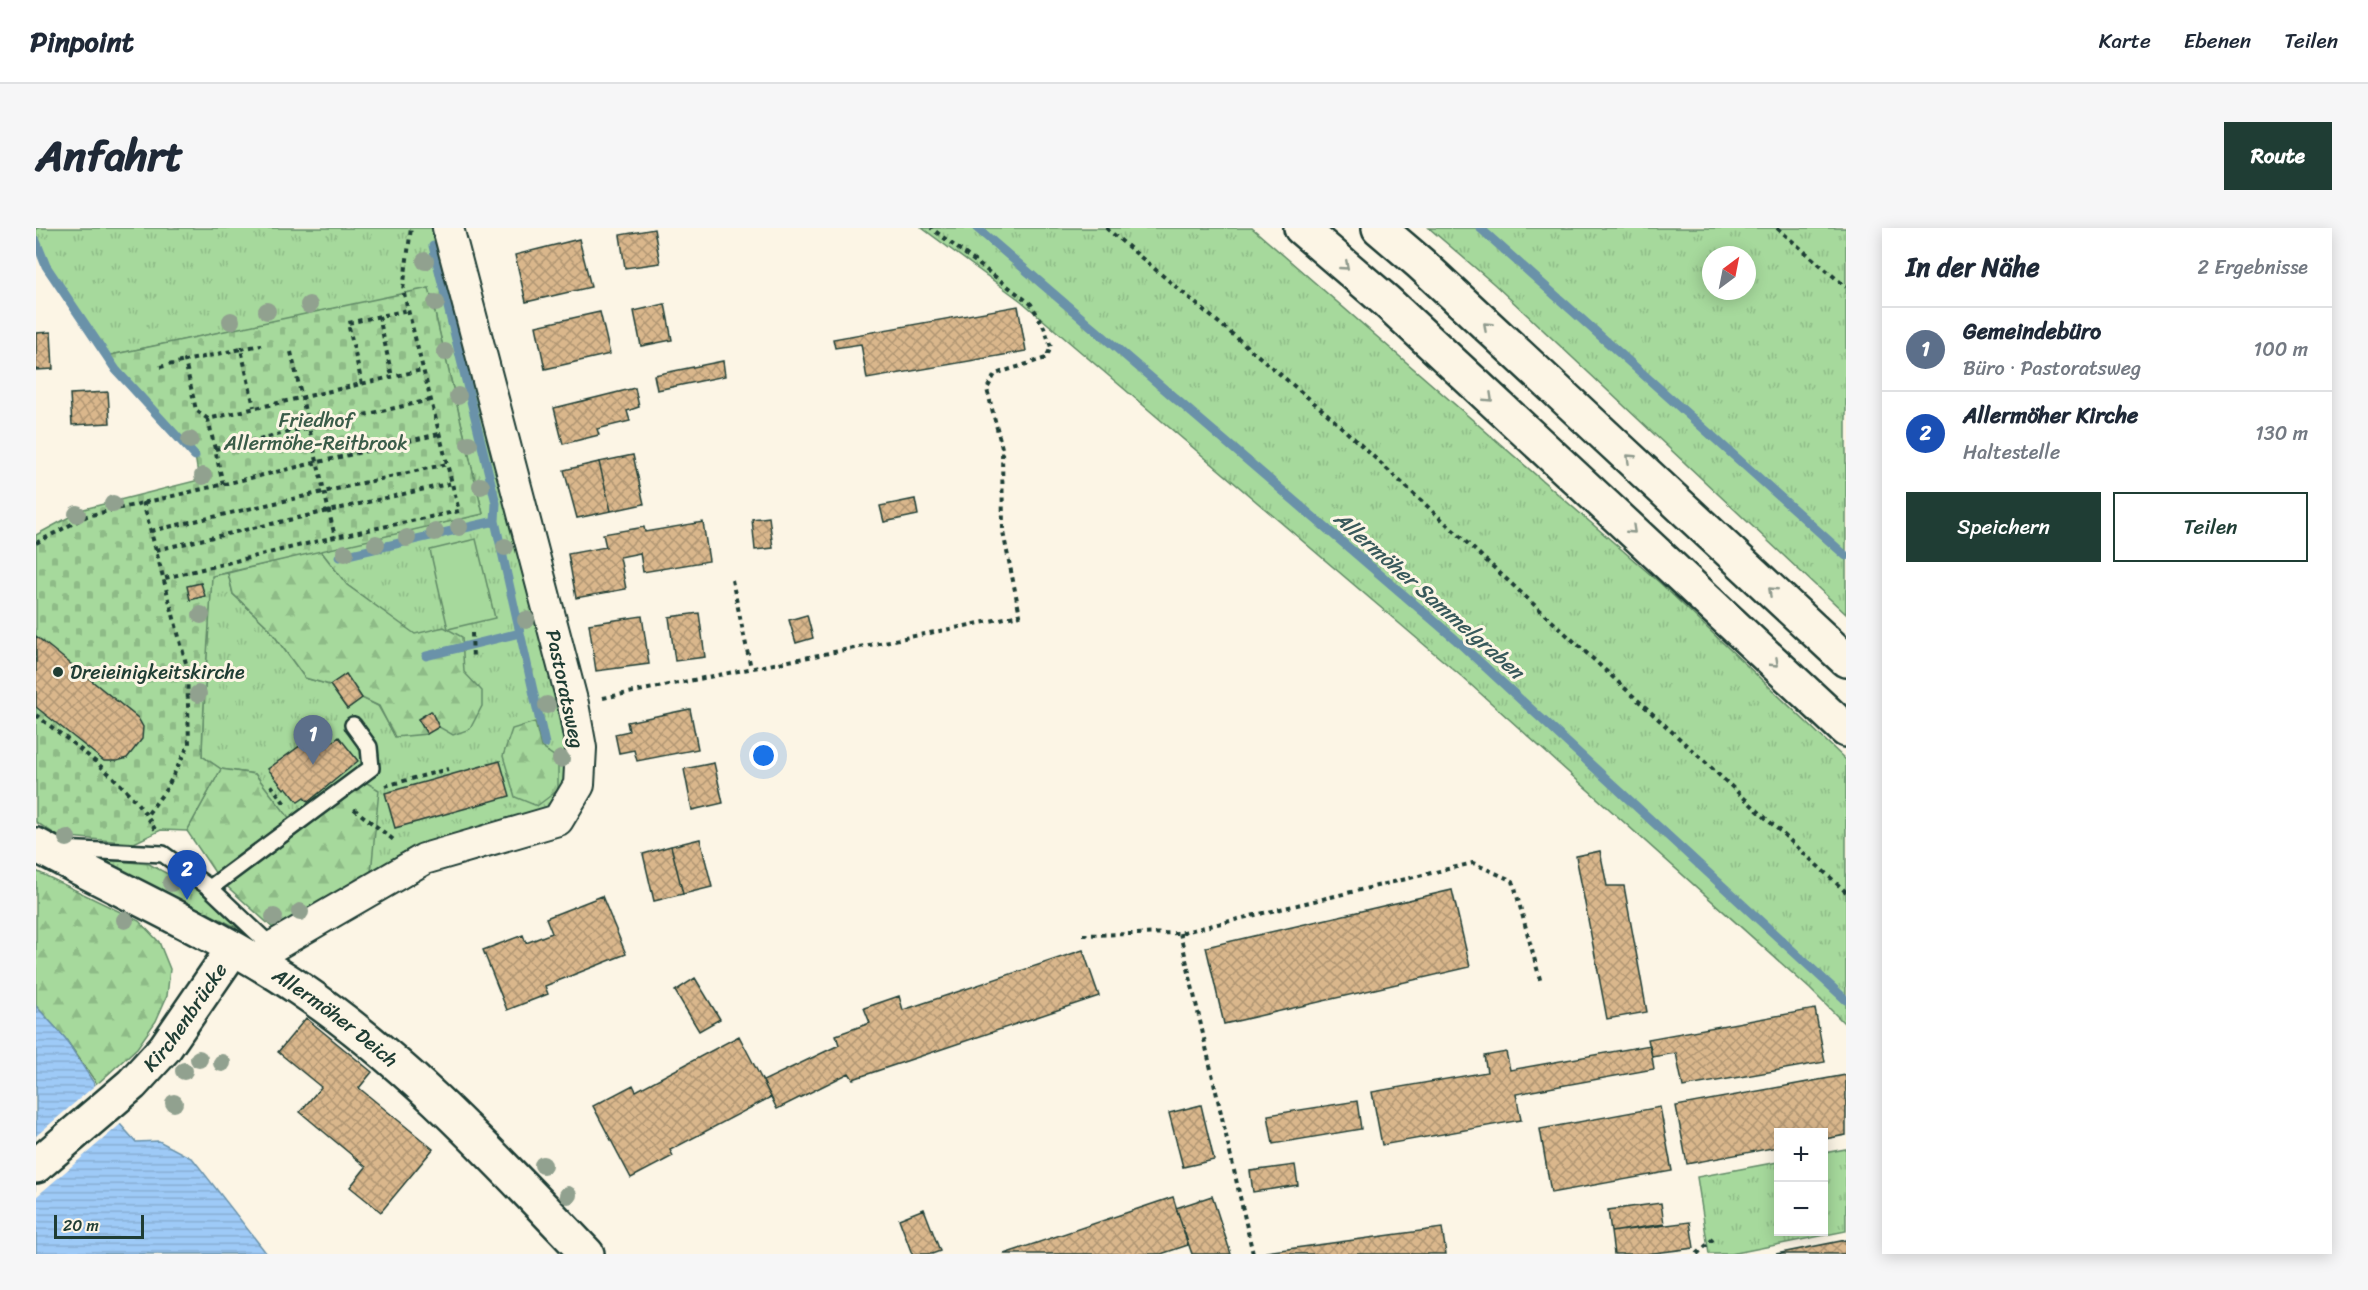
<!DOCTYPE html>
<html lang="de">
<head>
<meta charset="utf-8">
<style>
  :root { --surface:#fff; --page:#f6f6f7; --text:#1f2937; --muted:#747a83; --line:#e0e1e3; --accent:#1f3d34 }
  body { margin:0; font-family:Sriracha,sans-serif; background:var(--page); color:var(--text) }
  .controls { position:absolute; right:18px; bottom:18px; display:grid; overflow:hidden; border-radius:0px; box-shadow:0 3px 15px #0003 }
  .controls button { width:54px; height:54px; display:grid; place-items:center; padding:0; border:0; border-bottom:2px solid var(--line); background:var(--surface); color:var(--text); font:30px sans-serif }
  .compass { position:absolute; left:1666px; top:18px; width:54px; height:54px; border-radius:50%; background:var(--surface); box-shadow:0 3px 15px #0003; rotate:32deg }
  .scale { position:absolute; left:18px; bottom:15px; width:90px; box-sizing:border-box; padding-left:6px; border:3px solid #1f3d34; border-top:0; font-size:16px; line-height:21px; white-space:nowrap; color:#1f3d34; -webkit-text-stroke:4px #fcf5e5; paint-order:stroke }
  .you { position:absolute; left:728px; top:528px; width:21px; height:21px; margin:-15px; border:4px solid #fff; border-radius:50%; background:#1a73e8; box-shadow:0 0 0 9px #1a73e833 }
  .badge { display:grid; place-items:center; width:39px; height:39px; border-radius:50%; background:var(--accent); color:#fff; font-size:20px; font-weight:700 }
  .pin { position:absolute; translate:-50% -50px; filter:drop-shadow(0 2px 3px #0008) }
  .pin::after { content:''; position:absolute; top:32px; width:21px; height:18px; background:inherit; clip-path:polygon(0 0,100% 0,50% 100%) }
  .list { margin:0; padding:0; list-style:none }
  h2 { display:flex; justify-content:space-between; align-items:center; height:78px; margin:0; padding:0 24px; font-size:26px }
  h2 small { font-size:20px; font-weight:400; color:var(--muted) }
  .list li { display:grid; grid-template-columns:39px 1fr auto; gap:18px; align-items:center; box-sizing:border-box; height:84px; padding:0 24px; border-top:2px solid var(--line) }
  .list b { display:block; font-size:22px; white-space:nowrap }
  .list p { margin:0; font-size:20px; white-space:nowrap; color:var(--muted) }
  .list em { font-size:20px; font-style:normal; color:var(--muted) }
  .actions { display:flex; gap:12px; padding:18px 24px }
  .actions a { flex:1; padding:14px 0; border:2px solid var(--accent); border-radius:0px; text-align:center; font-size:21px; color:var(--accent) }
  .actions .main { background:var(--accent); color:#fff }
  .map { position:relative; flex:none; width:1810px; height:1026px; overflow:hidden; border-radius:0px }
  header { display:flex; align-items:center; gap:36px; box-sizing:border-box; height:84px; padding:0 30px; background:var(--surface); border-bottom:2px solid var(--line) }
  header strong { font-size:28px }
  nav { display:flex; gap:33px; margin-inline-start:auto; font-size:21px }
  .intro { display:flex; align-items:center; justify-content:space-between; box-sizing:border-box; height:144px; padding:0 36px }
  h1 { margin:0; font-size:42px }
  .button { padding:15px 27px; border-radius:0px; background:var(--accent); color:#fff; font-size:21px; font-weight:700 }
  main { display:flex; gap:36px; padding:0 36px }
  aside { flex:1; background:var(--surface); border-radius:0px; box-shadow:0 3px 15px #0003 }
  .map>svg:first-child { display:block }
  .grass { fill:url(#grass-tufts); stroke:#628b68; stroke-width:1.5; fill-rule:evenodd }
  .forest { fill:url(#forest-firs); stroke:#628b68; stroke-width:1.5 }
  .cemetery { fill:url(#cemetery-stones); stroke:#628b68; stroke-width:1.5 }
  .pitch { fill:#a6d99c; stroke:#628b68; stroke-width:1.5 }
  .water { fill:url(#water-rules); stroke:#6b92a9; stroke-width:1.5 }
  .pier { fill:#fcf5e5 }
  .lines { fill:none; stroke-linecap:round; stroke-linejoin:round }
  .stream { stroke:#6b92a9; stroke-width:9 }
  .building { fill:url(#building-cross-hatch); stroke:#1f3d34; stroke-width:1.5 }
  .service-casing { stroke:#1f3d34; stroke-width:20 }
  .minor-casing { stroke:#1f3d34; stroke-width:34 }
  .tertiary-casing { stroke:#1f3d34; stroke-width:38 }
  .motorway-casing { stroke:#1f3d34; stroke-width:38 }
  .path { stroke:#1f3d34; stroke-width:4; stroke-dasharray:4.5 4.5; stroke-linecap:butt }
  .service { stroke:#fcf5e5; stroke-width:15 }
  .minor { stroke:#fcf5e5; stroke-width:30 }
  .tertiary { stroke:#fcf5e5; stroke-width:33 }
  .motorway { stroke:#fcf5e5; stroke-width:33 }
  .tree { fill:#91a18f }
  .oneway { stroke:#8e998c }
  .poi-dot { fill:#1f3d34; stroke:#fcf5e5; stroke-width:2 }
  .labels { text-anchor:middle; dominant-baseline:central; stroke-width:6; stroke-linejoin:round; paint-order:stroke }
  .park-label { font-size:20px; fill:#3a5c49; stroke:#fcf5e5 }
  .poi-label { font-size:20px; fill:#1f3d34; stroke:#fcf5e5; text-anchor:start }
  .street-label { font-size:20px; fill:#1f3d34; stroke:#fcf5e5 }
  .water-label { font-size:21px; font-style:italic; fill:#38595b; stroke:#fcf5e5 }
</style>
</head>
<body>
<header>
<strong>Pinpoint</strong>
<nav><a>Karte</a><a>Ebenen</a><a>Teilen</a></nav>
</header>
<div class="intro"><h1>Anfahrt</h1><a class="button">Route</a></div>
<main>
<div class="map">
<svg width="1810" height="1026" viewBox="0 0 1810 1026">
  <defs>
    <pattern id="grass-tufts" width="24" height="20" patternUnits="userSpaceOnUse" patternTransform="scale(1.5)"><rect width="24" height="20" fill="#a6d99c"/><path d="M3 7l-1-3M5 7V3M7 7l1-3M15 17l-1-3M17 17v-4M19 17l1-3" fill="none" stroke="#8ebb87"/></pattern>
    <pattern id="forest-firs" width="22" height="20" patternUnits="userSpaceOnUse" patternTransform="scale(1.5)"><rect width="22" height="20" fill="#a6d99c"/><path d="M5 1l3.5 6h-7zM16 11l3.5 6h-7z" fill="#8ebb87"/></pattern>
    <pattern id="cemetery-stones" width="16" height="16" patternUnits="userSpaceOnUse" patternTransform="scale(1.5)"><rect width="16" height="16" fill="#a6d99c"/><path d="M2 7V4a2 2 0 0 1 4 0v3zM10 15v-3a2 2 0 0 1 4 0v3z" fill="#8ebb87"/></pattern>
    <pattern id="water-rules" width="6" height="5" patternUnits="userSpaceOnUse" patternTransform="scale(1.5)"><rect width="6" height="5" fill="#9ecaf7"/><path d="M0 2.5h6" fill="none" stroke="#88aed4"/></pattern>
    <pattern id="building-cross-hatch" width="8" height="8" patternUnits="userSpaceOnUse" patternTransform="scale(1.5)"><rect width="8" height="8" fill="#dab78c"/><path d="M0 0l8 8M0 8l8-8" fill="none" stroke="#b09673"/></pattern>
  </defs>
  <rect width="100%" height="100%" fill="#fcf5e5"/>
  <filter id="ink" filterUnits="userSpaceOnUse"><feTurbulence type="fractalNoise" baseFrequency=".0167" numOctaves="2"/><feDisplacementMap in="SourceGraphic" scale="12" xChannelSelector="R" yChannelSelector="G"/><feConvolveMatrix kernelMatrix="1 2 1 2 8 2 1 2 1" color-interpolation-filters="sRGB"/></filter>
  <g filter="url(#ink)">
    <path class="grass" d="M 0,0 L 406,0 L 477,287 L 534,533 L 529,563 L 512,582 L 335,645 L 261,601 L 219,546 L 185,541 L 166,528 C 167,468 173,408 175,348 L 192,345 L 197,366 L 232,399 L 269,450 L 294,457 L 311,481 L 326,470 L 342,478 L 359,508 L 382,491 L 379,407 L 311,357 L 284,322 L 447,286 L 393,61 L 70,128 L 10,38 L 0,17 Z
      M 886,0 L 1216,0 L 1623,354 L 1810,532 L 1810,797 L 1774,761 L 1425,448 L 985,73 Z
      M 1393,0 L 1810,0 L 1810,386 L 1458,56 ZM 1675,27 L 1711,27 L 1711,63 L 1675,63 Z
      M 61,631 L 113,636 L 164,663 L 204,701 Z
      M 1810,921 L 1810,1003 L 1695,1026 L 1673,1026 L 1661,949 L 1742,934 L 1742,1004 L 1788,1004 L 1788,925 Z"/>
    <path class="forest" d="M 284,322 L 311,357 L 379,406 L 408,399 L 426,409 L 428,444 L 446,463 L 446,478 L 434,501 L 417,507 L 403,499 L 395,483 L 382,491 L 391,506 L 359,509 L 343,478 L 326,470 L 310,446 L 294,457 L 269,450 L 232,399 L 197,366 L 192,345 Z
      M 499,494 L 505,519 L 522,531 L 522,562 L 501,578 L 479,569 L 467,528 L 476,501 Z
      M 185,541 L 219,546 L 261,600 L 326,552 L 343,562 L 335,645 L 238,701 L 184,652 L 151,603 Z
      M 0,643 L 103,693 L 123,714 L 134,741 L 131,768 L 120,793 L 101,820 L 61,856 L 29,810 L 0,778 Z"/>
    <path class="cemetery" d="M 393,60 L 447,286 L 176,348 C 173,408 167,468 166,528 L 185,541 L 151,603 L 125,602 L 98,615 L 22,608 L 0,594 L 0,307 L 48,281 L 163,252 L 159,228 L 80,142 L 70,128 Z"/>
    <path class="pitch" d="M 440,311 L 459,390 L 412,401 L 394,322 Z"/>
    <path class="water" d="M 0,778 L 29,810 L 84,896 L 100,914 L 123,913 L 157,931 L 231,1026 L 0,1026 Z"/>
    <path class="pier" d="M 63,854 L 87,894 L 0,969 L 0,908 Z"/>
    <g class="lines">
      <path class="stream" d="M 941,0 L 1419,411 L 1810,772
        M 1444,0 L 1810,328
        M 0,13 L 10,38 L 80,142 L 159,228
        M 397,18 L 460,275 L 459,293 L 509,516
        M 303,329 L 459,293
        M 390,428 L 484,405"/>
    </g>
    <path class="building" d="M 618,1 L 624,35 L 589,40 L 584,7 Z
      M 543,11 L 555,59 L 490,74 L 479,27 Z
      M 629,76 L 636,112 L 605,118 L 598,83 Z
      M 982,78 L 990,123 L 831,151 L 825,116 L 799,120 L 797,111 Z
      M 564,84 L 574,126 L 509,141 L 500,98 Z
      M 15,104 L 17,141 L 0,142 L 0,105 Z
      M 687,133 L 689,148 L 621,162 L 618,147 Z
      M 599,160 L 603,179 L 591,183 L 594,193 L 561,201 L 563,207 L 527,216 L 518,180 Z
      M 72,164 L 74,195 L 36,197 L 34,166 Z
      M 597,227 L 608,276 L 575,283 L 563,234 Z
      M 563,234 L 575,283 L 541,290 L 528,242 Z
      M 879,271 L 882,287 L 848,294 L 844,278 Z
      M 733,289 L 737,320 L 719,322 L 716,291 Z
      M 667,294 L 673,333 L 607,344 L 604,325 L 584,329 L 590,361 L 540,370 L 532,326 L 570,319 L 567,306 L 608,299 L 609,304 Z
      M 165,355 L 169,368 L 154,372 L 151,358 Z
      M 663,385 L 669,429 L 639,433 L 633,389 Z
      M 771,387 L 777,410 L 760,415 L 753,392 Z
      M 606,388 L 613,436 L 560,443 L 553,396 Z
      M 0,408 L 102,490 L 107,499 L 106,511 L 91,530 L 81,533 L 68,533 L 0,479 Z
      M 310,446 L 326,470 L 311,481 L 294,457 Z
      M 654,481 L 662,521 L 601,533 L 598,522 L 583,525 L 579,506 L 593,503 L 591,494 Z
      M 395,483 L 403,499 L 391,506 L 382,491 Z
      M 279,507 L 289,520 L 303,509 L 322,533 L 272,574 L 268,570 L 262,574 L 250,559 L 248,561 L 232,541 Z
      M 464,533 L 474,568 L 359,600 L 349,565 Z
      M 678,535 L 687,575 L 656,582 L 648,541 Z
      M 664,611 L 676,659 L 647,666 L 635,618 Z
      M 635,618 L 647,666 L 618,673 L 607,626 Z
      M 1564,623 L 1571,658 L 1588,658 L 1611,784 L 1571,791 L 1540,628 Z
      M 1416,662 L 1434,739 L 1188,796 L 1170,719 Z
      M 566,668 L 590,726 L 509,758 L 512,766 L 471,782 L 447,722 L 487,707 L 490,715 L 516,705 L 510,690 Z
      M 1047,722 L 1063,768 L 817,851 L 813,845 L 741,881 L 727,853 L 803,817 L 800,807 L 834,795 L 828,780 L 863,768 L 867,782 Z
      M 659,750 L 684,791 L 663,803 L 639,763 Z
      M 1779,781 L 1789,834 L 1647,859 L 1640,825 L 1616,829 L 1612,811 Z
      M 270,790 L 336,844 L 323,860 L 397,921 L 345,984 L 314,959 L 330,939 L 264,884 L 285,859 L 242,824 Z
      M 703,808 L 735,869 L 634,922 L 637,928 L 595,950 L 557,878 L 597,857 L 600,863 Z
      M 1614,817 L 1618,841 L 1480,866 L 1485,892 L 1346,917 L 1336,864 L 1451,844 L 1448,828 L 1470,824 L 1474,842 Z
      M 1810,847 L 1810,907 L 1788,911 L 1788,904 L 1742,904 L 1742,919 L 1651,936 L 1640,878 Z
      M 1321,873 L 1325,901 L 1237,916 L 1232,887 Z
      M 1165,877 L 1178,932 L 1147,939 L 1133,885 Z
      M 1624,879 L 1636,943 L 1515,965 L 1504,901 Z
      M 1259,937 L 1262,957 L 1217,964 L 1214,943 Z
      M 1176,968 L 1195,1026 L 1156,1026 L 1140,980 Z
      M 1137,969 L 1152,1017 L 1125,1026 L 968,1026 Z
      M 1625,975 L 1628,996 L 1575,1004 L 1572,982 Z
      M 888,981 L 904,1023 L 896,1026 L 876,1026 L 863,991 Z
      M 1654,994 L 1658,1020 L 1610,1026 L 1578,1026 L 1575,1004 Z
      M 1406,1000 L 1410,1026 L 1230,1026 L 1230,1024 Z
      M 1810,1012 L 1810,1026 L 1740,1026 Z"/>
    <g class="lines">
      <defs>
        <path id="service" d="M 24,621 L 127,626 L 174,660 L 236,719
          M 174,660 L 335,540 L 333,519 L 317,497"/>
        <path id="minor" d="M 222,736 L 236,719 L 388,631 L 522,592 L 543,557 L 545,520 L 537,476 L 412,0"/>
        <g id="tertiary">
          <path id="s1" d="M 0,617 C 88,665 181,705 264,761 C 372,834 461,932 551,1026"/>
          <path id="s2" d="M 0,938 L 96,856 L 129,820 L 197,721"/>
        </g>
        <path id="motorway" d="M 1265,0 L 1350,73 L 1810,502
          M 1343,0 L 1384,35 L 1810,432"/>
      </defs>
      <use href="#service" class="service-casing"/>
      <use href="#minor" class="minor-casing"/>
      <use href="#tertiary" class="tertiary-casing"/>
      <use href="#motorway" class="motorway-casing"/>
      <path class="path" d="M 1070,0 L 1289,184 L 1810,664
        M 1741,0 L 1810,59
        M 343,88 L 356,149
        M 205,121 L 225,117
        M 255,124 L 299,309
        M 124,139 L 149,133
        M 326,156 L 312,95 L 372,82
        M 172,191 L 160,182 L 149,133 L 205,121 L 218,179
        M 179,221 L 394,172
        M 187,256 L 172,191 L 386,142
        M 107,274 L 151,439 L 153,516 L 131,560 L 111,587
        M 115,303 L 411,236
        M 0,315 L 51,288 L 403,206
        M 120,322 L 416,255
        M 129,350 L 299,309 L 423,283 L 367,62 L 375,0
        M 696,352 L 715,440
        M 436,405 L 437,431
        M 567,470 L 984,387 L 967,304 L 966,220 L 951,161 L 959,146 L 1010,130 L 1015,119 L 1008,99 L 995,76 L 895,0
        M 0,487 C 43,521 93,554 120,603
        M 235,557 L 249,576
        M 349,558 L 412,541
        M 318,581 L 359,613
        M 1144,705 L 1217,1026
        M 1047,707 L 1144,705 L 1437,635 L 1477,653 L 1505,755
        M 1661,1026 L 1677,1011"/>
      <use href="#service" class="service"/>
      <use href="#minor" class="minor"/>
      <use href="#tertiary" class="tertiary"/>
      <use href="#motorway" class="motorway"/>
    </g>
    <g class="tree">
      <circle cx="389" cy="33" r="9"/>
      <circle cx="400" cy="75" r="9"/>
      <circle cx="273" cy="77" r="9"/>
      <circle cx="231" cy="83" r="9"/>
      <circle cx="195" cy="93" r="9"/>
      <circle cx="409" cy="124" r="9"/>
      <circle cx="422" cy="168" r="9"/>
      <circle cx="154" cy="212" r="9"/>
      <circle cx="433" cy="216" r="9"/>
      <circle cx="167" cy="248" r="9"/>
      <circle cx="445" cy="258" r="9"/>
      <circle cx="77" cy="276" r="9"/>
      <circle cx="41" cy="286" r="9"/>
      <circle cx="423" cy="299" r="9"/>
      <circle cx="399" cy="304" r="9"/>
      <circle cx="371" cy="310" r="9"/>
      <circle cx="340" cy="316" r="9"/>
      <circle cx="469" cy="319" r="9"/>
      <circle cx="309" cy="325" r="9"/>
      <circle cx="165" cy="387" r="9"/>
      <circle cx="490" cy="392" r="9"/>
      <circle cx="162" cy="466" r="9"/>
      <circle cx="511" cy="477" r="9"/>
      <circle cx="525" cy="531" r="9"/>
      <circle cx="31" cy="610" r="9"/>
      <circle cx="135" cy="655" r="9"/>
      <circle cx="264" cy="684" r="9"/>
      <circle cx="238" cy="689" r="9"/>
      <circle cx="89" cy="692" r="9"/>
      <circle cx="163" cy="831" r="9"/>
      <circle cx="186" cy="835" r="9"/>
      <circle cx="148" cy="843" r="9"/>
      <circle cx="138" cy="875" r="9"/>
      <circle cx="507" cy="937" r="9"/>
      <circle cx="532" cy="967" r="9"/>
    </g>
    <defs><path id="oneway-chevron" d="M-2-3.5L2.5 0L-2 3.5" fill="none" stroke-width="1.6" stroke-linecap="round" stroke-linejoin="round" transform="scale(1.5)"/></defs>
    <g class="oneway">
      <use href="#oneway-chevron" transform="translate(1309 38) rotate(41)"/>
      <use href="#oneway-chevron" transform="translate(1451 98) rotate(-137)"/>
      <use href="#oneway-chevron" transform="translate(1453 170) rotate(43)"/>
      <use href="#oneway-chevron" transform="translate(1594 230) rotate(-137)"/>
      <use href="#oneway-chevron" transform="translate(1596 302) rotate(43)"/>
      <use href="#oneway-chevron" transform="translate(1736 363) rotate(-137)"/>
      <use href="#oneway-chevron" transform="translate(1739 435) rotate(43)"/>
    </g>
  </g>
  <circle class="poi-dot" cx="22" cy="444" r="6"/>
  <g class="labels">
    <g class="park-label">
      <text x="280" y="192">Friedhof<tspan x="280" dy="23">Allermöhe-Reitbrook</tspan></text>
    </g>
    <g class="poi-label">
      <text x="34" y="444">Dreieinigkeitskirche</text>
    </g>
    <g class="street-label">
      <text transform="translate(529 461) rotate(78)">Pastoratsweg</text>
      <text stroke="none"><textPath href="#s2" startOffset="212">Kirchenbrücke</textPath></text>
      <text stroke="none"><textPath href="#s1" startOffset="346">Allermöher Deich</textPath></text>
    </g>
    <g class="water-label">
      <text transform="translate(1393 367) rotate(41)">Allermöher Sammelgraben</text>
    </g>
  </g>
</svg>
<div class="controls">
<button>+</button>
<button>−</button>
</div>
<svg class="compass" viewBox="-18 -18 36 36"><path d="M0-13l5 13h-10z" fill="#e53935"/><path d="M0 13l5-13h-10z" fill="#747a83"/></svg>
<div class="scale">20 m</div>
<div class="you"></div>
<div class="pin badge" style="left:277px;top:537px;background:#5c6f8a">1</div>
<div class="pin badge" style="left:151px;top:672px;background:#1a4fb4">2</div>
</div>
<aside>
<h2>In der Nähe<small>2 Ergebnisse</small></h2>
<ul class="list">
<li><span class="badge" style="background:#5c6f8a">1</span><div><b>Gemeindebüro</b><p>Büro · Pastoratsweg</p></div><em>100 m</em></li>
<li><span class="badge" style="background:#1a4fb4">2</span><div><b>Allermöher Kirche</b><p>Haltestelle</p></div><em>130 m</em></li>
</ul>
<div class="actions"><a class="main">Speichern</a><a>Teilen</a></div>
</aside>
</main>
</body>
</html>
